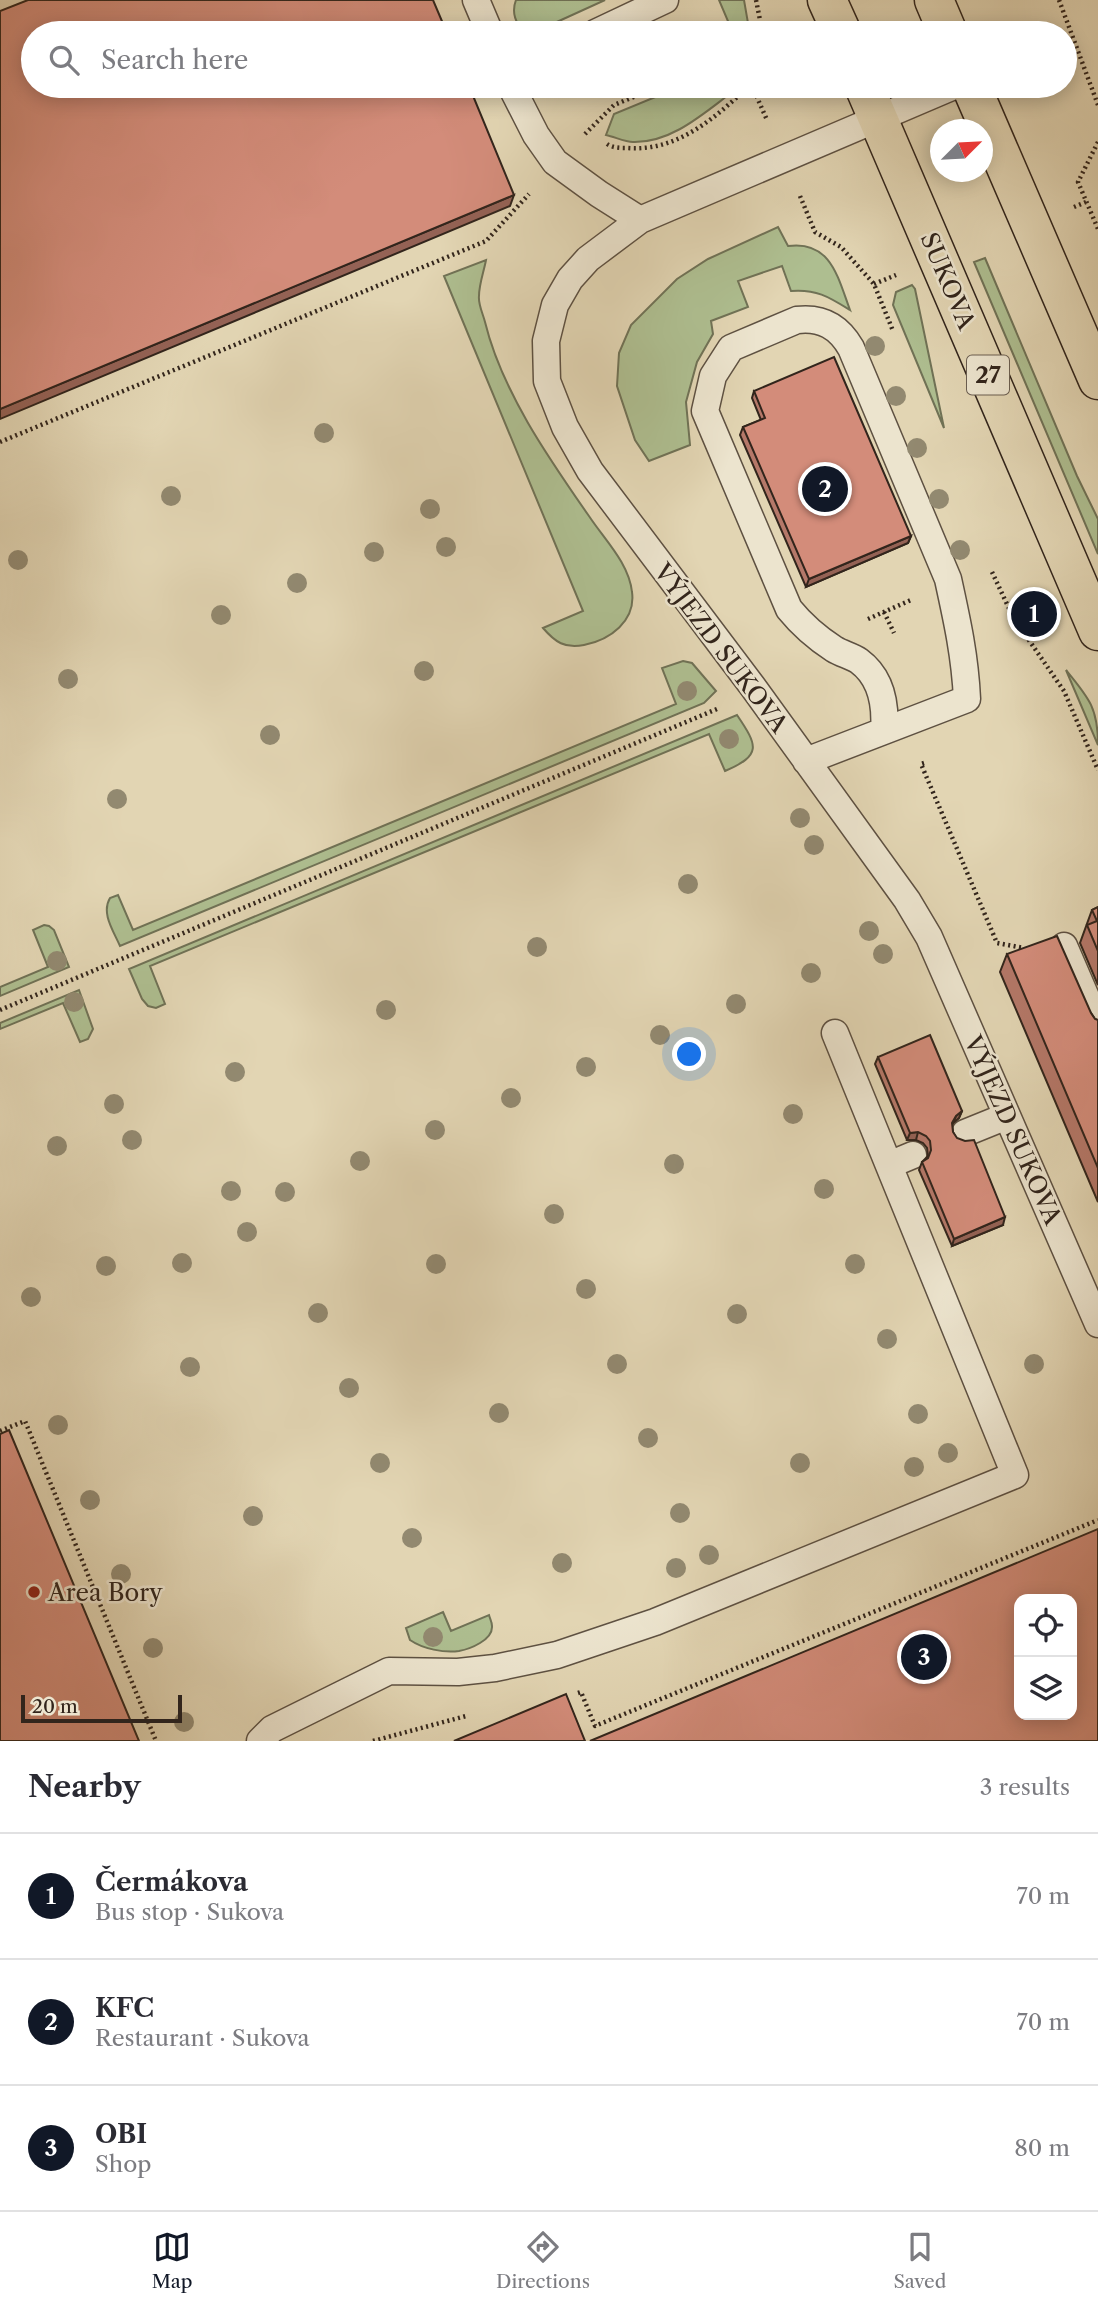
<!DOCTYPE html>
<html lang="en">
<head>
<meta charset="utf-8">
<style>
  :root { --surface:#fff; --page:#f7f7f7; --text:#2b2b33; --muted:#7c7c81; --line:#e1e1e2; --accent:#111827 }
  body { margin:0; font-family:"Libre Caslon Text",serif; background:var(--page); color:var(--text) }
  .controls { position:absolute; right:21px; bottom:21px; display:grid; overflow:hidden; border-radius:14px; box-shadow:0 4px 18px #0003 }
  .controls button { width:63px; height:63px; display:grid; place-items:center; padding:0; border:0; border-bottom:2px solid var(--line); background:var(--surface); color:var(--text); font:35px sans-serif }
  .compass { position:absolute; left:930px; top:119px; width:63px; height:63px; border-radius:50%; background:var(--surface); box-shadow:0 4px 18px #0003; rotate:66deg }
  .scale { position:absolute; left:21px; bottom:18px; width:161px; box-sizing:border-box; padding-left:7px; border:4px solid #32251c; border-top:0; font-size:19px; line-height:24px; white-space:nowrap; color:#32251c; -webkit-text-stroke:5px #ece4ce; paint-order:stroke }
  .you { position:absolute; left:690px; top:1055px; width:24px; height:24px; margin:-18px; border:5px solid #fff; border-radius:50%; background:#1a73e8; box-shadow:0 0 0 10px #1a73e833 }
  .badge { display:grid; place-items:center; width:46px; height:46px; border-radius:50%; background:var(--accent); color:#fff; font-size:23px; font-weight:700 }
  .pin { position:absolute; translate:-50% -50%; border:4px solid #fff; box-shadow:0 2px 7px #0006 }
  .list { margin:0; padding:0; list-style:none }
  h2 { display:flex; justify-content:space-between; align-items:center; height:91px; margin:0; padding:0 28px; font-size:30px }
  h2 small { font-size:23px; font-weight:400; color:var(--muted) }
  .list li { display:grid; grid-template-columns:46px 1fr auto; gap:21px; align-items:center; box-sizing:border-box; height:126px; padding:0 28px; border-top:2px solid var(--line) }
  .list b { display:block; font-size:26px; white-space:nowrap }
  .list p { margin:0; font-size:23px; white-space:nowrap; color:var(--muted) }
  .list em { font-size:23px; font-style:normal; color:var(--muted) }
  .icon { flex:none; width:38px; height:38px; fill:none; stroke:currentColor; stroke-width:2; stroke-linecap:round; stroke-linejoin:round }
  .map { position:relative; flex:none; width:1098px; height:1741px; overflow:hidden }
  .search { position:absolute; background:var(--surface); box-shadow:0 4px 18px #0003; left:21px; right:21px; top:21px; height:77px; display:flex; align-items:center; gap:18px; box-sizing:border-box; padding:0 24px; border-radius:38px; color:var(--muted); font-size:26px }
  .sheet { height:469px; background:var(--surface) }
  nav { display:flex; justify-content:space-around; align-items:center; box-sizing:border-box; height:98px; border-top:2px solid var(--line); background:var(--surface); font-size:19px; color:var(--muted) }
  nav a { display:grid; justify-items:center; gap:4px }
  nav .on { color:var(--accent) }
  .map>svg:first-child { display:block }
  .green { fill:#aebe90; stroke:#707256; stroke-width:2 }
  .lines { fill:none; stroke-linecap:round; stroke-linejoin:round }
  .service-casing { stroke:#5e5142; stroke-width:29 }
  .primary-casing { stroke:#32251c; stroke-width:41 }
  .path { stroke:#32251c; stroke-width:4.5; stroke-dasharray:2 3.5; stroke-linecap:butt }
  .service { stroke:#ece4ce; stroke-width:26 }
  .primary { stroke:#e2d5b3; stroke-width:38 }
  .tree { fill:#928970 }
  .wall { fill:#b57869; stroke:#32251c; stroke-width:2 }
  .shaded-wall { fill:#946255; stroke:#32251c; stroke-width:2 }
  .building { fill:#d38c7a; stroke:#32251c; stroke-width:2; fill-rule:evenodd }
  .poi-dot { fill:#8f2418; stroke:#ece4ce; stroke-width:2.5 }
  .labels { text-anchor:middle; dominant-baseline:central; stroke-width:5; stroke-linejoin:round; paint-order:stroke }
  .shield { fill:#ece4ce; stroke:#6a5e51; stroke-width:2 }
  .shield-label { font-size:23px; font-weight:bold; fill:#32251c }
  .street-label { font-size:24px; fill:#32251c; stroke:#ece4ce }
  .poi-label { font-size:24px; fill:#32251c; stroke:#ece4ce; text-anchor:start }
</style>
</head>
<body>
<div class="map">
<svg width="1098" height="1741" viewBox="0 0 1098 1741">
  <rect width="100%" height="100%" fill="#e2d5b3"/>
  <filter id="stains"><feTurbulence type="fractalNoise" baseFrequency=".00286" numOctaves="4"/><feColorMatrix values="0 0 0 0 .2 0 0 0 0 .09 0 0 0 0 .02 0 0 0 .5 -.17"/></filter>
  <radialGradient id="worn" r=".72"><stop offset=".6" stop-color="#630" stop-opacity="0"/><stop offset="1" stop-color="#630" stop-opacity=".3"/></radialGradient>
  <path class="green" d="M 516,0 L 605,0 L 548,26 L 536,33 L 524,33 C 516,23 511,13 516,0 Z
    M 719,0 L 744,0 L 748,23 L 747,33 L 733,33 Z
    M 682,86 L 717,86 L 731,93 C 703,114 671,143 633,142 C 625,142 615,137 606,135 L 614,114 Z
    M 778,227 L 788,246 C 831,240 838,278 850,310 C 829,297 817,289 791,291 L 782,266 L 738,281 L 748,307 L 711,321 L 713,334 L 697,362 L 686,402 L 690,445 L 649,461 L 635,440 L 617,386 L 619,353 L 631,325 L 677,279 L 708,259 Z
    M 985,258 L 1077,476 L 1098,519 L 1098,554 L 974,262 Z
    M 486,260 C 484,271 479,284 479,296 C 478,304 483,314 485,322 C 502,392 550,460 591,519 C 606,541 629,564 632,592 C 636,621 610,640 584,645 C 565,649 555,642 543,628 L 583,611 L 444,276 Z
    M 912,285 L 915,289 L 944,428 L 893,305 L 896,292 Z
    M 683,661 L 692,663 L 716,691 L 704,703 L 120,946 C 113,930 101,913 110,898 L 118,895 L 133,930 L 676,704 L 662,668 Z
    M 1066,670 C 1089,698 1098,708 1098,745 Z
    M 737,715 C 758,746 762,755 725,771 L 709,734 L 150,966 L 165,1004 L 156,1008 L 148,1006 L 142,999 L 129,969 Z
    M 44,925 L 49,926 L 54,930 L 69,967 L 0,996 L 0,987 L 48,967 L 33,930 Z
    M 79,990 L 93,1029 L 88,1039 L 80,1042 L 63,1003 L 0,1029 L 0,1023 Z
    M 443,1612 L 451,1631 L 489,1615 C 490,1619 492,1622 492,1626 C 493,1640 470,1649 459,1651 C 444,1653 423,1649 410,1640 L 406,1628 Z"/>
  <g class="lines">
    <defs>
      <path id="service" d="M 476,0 L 490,33
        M 595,33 L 665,0
        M 511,86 L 536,135 L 555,162 L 599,194 L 640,220
        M 954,86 L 640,220 L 588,259 L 570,279 L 555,305 L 546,341 L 547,381 L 565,427 L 590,471 L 753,687 L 907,900 L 929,937 L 1098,1324
        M 806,761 L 967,699 C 965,656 957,620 948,579 L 851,348 C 839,327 822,317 797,320 L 731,348 L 713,376 L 705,411 L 789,609 C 802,625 817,638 834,649 C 842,654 852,656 859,661 C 882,678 886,705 884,731
        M 1064,946 L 1098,1025
        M 965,1133 L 1007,1116
        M 889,1165 L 913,1155
        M 260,1741 L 272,1729 L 389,1671 L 458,1672 L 495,1668 L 557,1655 L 655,1622 L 1015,1475 L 835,1033"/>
      <path id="primary" d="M 827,0 L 842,33
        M 934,0 L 948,33
        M 864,86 L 1098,631
        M 971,86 L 1098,380"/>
    </defs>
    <use href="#service" class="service-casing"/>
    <use href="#primary" class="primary-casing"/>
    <path class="path" d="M 756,0 L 760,20 L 758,33
      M 1059,0 L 1098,105
      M 752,86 L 767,120
      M 585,134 L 614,105 L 660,86
      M 1098,142 L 1078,182 L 1098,229
      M 607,144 C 613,148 620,148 627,148 C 677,152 715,118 749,86
      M 800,196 L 815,232 L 841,247 L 874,284 L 893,331
      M 1074,207 L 1086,202
      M 874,284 L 896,275
      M 0,442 L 486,241 L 529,194
      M 992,572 L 1013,617 L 1064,691 L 1098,770
      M 884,612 L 894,633
      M 868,619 L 911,600
      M 924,763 L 921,764 L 997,943 L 1024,948
      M 0,1010 L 717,709
      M 0,1431 L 25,1421 L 156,1741
      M 578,1693 L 581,1692 L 595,1726 L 1098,1520
      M 373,1741 L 466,1716"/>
    <use href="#service" class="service"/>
    <use href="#primary" class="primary"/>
  </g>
  <g class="tree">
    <circle cx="875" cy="346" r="10"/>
    <circle cx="896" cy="396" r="10"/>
    <circle cx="324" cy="433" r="10"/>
    <circle cx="917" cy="448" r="10"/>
    <circle cx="171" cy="496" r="10"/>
    <circle cx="939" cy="499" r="10"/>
    <circle cx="430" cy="509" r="10"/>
    <circle cx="446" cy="547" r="10"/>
    <circle cx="960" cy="550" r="10"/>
    <circle cx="374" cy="552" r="10"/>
    <circle cx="18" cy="560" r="10"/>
    <circle cx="297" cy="583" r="10"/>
    <circle cx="221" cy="615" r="10"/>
    <circle cx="424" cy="671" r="10"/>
    <circle cx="68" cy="679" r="10"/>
    <circle cx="687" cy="691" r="10"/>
    <circle cx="270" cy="735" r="10"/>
    <circle cx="729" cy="739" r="10"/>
    <circle cx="117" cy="799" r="10"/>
    <circle cx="800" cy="818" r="10"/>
    <circle cx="814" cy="845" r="10"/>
    <circle cx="688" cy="884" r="10"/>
    <circle cx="869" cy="931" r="10"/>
    <circle cx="537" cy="947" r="10"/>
    <circle cx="883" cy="954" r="10"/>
    <circle cx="57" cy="961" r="10"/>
    <circle cx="811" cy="973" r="10"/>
    <circle cx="74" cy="1002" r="10"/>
    <circle cx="736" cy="1004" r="10"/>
    <circle cx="386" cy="1010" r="10"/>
    <circle cx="660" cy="1035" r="10"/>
    <circle cx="586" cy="1067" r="10"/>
    <circle cx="235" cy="1072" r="10"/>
    <circle cx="511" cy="1098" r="10"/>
    <circle cx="114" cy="1104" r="10"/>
    <circle cx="793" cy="1114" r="10"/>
    <circle cx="435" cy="1130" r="10"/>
    <circle cx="132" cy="1140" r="10"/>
    <circle cx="57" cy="1146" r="10"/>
    <circle cx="360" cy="1161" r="10"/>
    <circle cx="674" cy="1164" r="10"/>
    <circle cx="824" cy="1189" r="10"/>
    <circle cx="231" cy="1191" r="10"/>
    <circle cx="285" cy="1192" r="10"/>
    <circle cx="554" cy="1214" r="10"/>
    <circle cx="247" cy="1232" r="10"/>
    <circle cx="182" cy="1263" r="10"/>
    <circle cx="436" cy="1264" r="10"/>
    <circle cx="855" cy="1264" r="10"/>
    <circle cx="106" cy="1266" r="10"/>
    <circle cx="586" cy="1289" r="10"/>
    <circle cx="31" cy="1297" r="10"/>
    <circle cx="318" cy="1313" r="10"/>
    <circle cx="737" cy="1314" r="10"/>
    <circle cx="887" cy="1339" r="10"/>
    <circle cx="617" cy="1364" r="10"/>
    <circle cx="1034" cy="1364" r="10"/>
    <circle cx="190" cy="1367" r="10"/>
    <circle cx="349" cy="1388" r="10"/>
    <circle cx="499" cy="1413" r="10"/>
    <circle cx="918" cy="1414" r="10"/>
    <circle cx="58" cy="1425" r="10"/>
    <circle cx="648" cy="1438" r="10"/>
    <circle cx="948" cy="1453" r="10"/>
    <circle cx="380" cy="1463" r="10"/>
    <circle cx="800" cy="1463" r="10"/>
    <circle cx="914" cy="1467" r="10"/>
    <circle cx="90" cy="1500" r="10"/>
    <circle cx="680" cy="1513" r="10"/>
    <circle cx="253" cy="1516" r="10"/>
    <circle cx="412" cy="1538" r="10"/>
    <circle cx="709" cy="1555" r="10"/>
    <circle cx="562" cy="1563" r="10"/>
    <circle cx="676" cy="1568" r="10"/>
    <circle cx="121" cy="1574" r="10"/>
    <circle cx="433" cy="1637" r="10"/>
    <circle cx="153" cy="1648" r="10"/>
    <circle cx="184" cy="1722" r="10"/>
  </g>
  <path class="wall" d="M 754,391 L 911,536 L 908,543 L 806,587 L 740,435 L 743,427 L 761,420 L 752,398 Z
    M 1098,907 L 1098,985 L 1080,943 L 1092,910 Z
    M 1007,954 L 1091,1013 L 1095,1019 L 1098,1020 L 1098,1202 L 1000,972 Z
    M 878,1057 L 962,1111 L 959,1118 L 952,1124 L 953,1132 L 1003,1225 L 952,1246 L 919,1170 L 922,1162 L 928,1156 L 927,1148 L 923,1143 L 916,1140 L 907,1140 L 875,1064 Z"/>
  <path class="shaded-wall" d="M 514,195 L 510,206 L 0,419 L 0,409 Z
    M 911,536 L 908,543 L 806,587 L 809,579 Z
    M 962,1111 L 959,1118 L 953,1123 L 950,1130 L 956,1116 Z
    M 918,1132 L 916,1140 L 907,1140 L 910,1133 Z
    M 1005,1217 L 1003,1225 L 952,1246 L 954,1239 Z"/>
  <path class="building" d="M 28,0 L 433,0 L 447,33 L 33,33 L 33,86 L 469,86 L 514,195 L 0,409 L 0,11 Z
    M 834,357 L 911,536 L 809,579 L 743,427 L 765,418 L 754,391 Z
    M 1098,907 L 1098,951 L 1087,925 L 1097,921 L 1092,910 Z
    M 1057,936 L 1091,1013 L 1095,1019 L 1098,1020 L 1098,1168 L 1007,954 Z
    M 930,1035 L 962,1111 L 956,1116 L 952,1123 L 953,1132 L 957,1138 L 965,1141 L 974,1140 L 1005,1217 L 954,1239 L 922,1162 L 928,1158 L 931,1150 L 930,1141 L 926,1136 L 918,1132 L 910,1133 L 878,1057 Z
    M 9,1430 L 139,1741 L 0,1741 L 0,1434 Z
    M 1098,1529 L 1098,1741 L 590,1741 ZM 1019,1599 L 1072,1599 L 1072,1715 L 1019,1715 Z
    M 566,1694 L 585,1741 L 454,1741 Z"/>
  <circle class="poi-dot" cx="34" cy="1592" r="7"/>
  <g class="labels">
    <rect class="shield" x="967" y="355.5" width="42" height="39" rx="5"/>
    <g class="shield-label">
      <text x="988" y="375">27</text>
    </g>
    <g class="street-label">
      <text transform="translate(948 281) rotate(67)">SUKOVA</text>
      <text transform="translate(721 648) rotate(53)">VÝJEZD SUKOVA</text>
      <text transform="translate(1013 1130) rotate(66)">VÝJEZD SUKOVA</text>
    </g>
    <g class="poi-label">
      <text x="48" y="1592">Area Bory</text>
    </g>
  </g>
  <rect width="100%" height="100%" filter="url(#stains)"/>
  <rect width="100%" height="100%" fill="url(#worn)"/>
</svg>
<div class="controls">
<button><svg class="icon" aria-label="locate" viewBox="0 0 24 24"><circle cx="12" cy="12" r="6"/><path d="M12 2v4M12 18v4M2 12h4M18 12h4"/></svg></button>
<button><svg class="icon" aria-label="layers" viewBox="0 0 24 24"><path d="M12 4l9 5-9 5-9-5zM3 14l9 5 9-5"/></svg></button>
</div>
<svg class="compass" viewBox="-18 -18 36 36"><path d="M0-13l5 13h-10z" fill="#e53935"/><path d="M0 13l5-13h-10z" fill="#7c7c81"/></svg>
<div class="scale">20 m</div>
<div class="you"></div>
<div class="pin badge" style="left:1034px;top:614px">1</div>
<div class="pin badge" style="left:825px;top:489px">2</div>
<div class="pin badge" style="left:924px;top:1657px">3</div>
<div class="search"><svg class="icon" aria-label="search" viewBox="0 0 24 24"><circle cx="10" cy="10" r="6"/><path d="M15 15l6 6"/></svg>Search here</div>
</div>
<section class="sheet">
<h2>Nearby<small>3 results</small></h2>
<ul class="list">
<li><span class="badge">1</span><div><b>Čermákova</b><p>Bus stop · Sukova</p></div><em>70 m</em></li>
<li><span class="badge">2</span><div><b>KFC</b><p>Restaurant · Sukova</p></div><em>70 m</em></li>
<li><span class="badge">3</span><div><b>OBI</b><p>Shop</p></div><em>80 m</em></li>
</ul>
</section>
<nav>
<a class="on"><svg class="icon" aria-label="map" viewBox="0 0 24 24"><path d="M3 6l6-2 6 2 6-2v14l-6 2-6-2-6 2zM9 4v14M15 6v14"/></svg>Map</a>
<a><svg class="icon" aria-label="directions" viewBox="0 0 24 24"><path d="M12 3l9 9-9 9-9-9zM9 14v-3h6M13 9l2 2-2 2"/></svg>Directions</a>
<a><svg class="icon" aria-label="saved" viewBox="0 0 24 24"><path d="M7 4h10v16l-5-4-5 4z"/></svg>Saved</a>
</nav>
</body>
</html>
